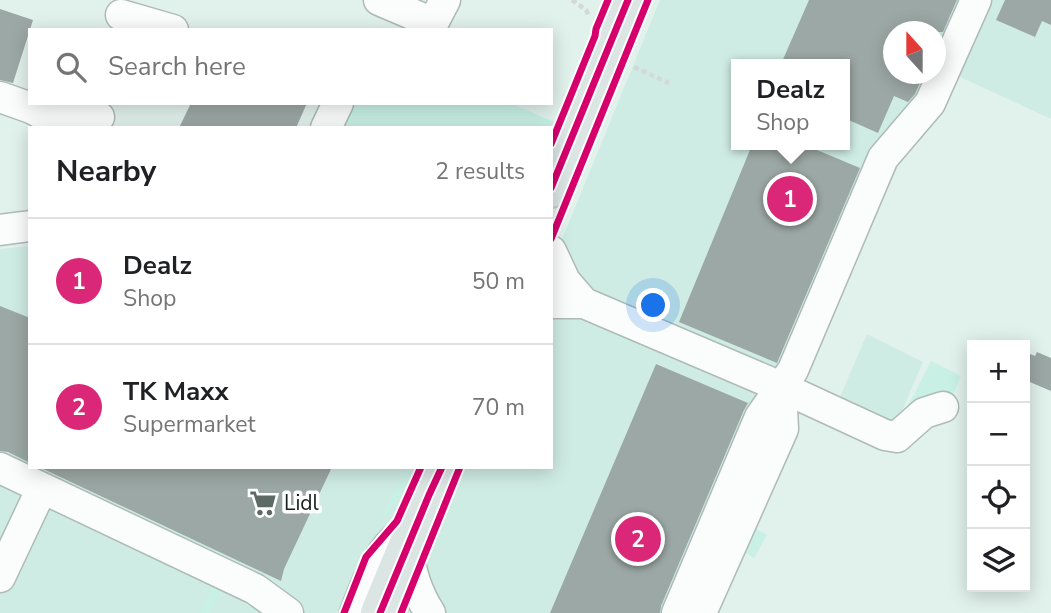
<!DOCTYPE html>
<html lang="en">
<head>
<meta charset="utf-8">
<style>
  :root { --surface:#fff; --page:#f6f6f6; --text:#202124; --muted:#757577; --line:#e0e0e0; --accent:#db2777 }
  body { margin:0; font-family:"Nunito Sans",sans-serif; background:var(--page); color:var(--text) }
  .controls { position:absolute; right:21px; bottom:21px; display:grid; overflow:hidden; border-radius:0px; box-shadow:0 4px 18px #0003 }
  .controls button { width:63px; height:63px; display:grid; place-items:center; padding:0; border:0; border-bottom:2px solid var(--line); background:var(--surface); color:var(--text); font:35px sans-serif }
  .compass { position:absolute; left:883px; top:21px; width:63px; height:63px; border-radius:50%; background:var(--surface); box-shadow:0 4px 18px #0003; rotate:339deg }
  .you { position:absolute; left:654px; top:306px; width:24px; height:24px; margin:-18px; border:5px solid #fff; border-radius:50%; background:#1a73e8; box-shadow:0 0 0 10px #1a73e833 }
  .badge { display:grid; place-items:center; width:46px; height:46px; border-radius:50%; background:var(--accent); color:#fff; font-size:23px; font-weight:700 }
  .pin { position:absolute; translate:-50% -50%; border:4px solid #fff; box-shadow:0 2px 7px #0006 }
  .popup { position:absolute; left:731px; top:59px; width:119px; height:91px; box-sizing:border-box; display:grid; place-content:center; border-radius:0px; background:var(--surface); filter:drop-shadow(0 2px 5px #0005); font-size:23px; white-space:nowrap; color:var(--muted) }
  .popup b { font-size:26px; color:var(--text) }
  .popup::after { content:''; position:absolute; left:50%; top:100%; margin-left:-14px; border:14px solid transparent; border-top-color:var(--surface) }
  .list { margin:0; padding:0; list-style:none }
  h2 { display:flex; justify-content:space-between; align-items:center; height:91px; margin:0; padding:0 28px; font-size:30px }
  h2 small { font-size:23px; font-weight:400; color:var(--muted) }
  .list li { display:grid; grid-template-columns:46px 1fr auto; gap:21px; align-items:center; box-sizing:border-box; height:126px; padding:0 28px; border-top:2px solid var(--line) }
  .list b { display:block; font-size:26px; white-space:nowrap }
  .list p { margin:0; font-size:23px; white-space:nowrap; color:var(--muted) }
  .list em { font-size:23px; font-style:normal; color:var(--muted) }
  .icon { flex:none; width:38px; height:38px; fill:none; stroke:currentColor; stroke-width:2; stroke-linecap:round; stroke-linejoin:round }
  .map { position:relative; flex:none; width:1051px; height:613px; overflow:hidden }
  .search { position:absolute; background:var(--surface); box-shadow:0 4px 18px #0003; left:28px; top:28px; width:525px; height:77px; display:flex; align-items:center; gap:18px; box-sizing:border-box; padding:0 24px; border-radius:0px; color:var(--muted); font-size:26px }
  .panel { position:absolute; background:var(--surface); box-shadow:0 4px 18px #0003; left:28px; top:126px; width:525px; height:343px; border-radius:0px }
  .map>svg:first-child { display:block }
  .built { fill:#cfece4; fill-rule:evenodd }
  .green { fill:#c8f0e5 }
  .building { fill:#9ca8a5 }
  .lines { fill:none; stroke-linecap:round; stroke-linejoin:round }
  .minor-casing { stroke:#aebbb7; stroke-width:33 }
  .major-casing { stroke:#c6cecb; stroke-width:42 }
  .path { stroke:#d4d8d8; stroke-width:4.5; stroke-dasharray:5 3.5; stroke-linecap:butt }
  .minor { stroke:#fafdfc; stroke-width:30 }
  .major { stroke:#dae5e4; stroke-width:38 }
  .cycleway-casing { stroke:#fff; stroke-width:11 }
  .cycleway { stroke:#d6006c; stroke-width:7 }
  .labels { text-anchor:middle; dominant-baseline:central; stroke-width:7; stroke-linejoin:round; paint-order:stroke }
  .poi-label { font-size:21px; fill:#15201d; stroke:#fff; text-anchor:start }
</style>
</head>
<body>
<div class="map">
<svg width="1051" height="613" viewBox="0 0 1051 613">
  <rect width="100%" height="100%" fill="#e1f1ec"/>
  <path class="built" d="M 660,0 L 989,0 L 974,38 L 991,0 L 1051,0 L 1051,119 L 958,76 L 939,115 L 904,140 L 696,613 L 0,613 L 0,249 L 30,246 L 30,467 L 551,467 L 551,266 ZM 894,32 L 936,32 L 936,74 L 894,74 ZM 736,64 L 844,64 L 844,145 L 736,145 Z
    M 867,334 L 923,362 L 896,425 L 840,397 Z"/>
  <path class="green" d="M 351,103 L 511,103 L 554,122 L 551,128 L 340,128 Z
    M 931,361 L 961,376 L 951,399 L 900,417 L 914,395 Z
    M 408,467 L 412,467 L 398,500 L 377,525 Z
    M 754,528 L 767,535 L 754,558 L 737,548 Z
    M 203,576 L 235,591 L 232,596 L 221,591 L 210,613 L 200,613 L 212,587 L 201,581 Z"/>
  <path class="building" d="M 809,0 L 957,0 L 943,32 L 893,32 L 893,74 L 924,74 L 915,94 L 908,102 L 894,96 L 878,133 L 844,118 L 844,64 L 781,64 Z
    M 1005,0 L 1051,0 L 1051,25 L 1042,21 L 1035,37 L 996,20 Z
    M 0,9 L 33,20 L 13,83 L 0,80 Z
    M 191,103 L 307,103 L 296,128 L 179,128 Z
    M 752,145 L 805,145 L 860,168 L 777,363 L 679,322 Z
    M 0,306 L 30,318 L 30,463 L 8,452 L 0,451 Z
    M 1025,352 L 1035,356 L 1037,352 L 1051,358 L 1051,391 L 1025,380 Z
    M 656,364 L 748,403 L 744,410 L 661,606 L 660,613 L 550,613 Z
    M 39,467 L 332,467 L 284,569 L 281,581 Z"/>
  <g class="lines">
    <defs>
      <path id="minor" d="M 379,0 L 433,23 L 445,0
        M 121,15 L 173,30
        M 0,97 L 31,108 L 48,117 L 99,117
        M 326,128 L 338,103
        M 0,230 L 30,226
        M 551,251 L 565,281 L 584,303 L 781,387 L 885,435 L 897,437 L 924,413 L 943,407
        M 551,303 L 584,303
        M 0,468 L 255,589 L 288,613
        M 408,547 C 410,570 417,593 430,613
        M 0,577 L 42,488
        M 355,613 C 365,588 382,534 414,531
        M 677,613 L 760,417 L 793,370 L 883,158 L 930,103 L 976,0
        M 701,613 L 783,429 L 781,387"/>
      <path id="major" d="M 551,188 L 628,0
        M 380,613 L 429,495 L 442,467"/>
    </defs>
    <use href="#minor" class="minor-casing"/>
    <use href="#major" class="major-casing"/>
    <path class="path" d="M 572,0 L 586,10 L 589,16
      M 634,67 L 669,83"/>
    <use href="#minor" class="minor"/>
    <use href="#major" class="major"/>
    <defs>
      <path id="cycleway" d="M 551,144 L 595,36 L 596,29 L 608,0
        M 551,188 L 628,0
        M 551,239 L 648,0
        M 344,613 L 366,557 L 397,521 L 421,467
        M 380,613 L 429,495 L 442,467
        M 401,613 L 460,467"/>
    </defs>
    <use href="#cycleway" class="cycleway-casing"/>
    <use href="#cycleway" class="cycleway"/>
  </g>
  <defs>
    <symbol id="supermarket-bare" viewBox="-9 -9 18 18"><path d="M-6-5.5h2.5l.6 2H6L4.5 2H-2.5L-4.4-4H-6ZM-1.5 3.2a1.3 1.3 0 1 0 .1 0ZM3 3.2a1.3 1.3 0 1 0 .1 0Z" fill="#5c6965" stroke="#fff" stroke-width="2.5" paint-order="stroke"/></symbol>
  </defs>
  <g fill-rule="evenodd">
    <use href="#supermarket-bare" x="244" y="484" width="38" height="38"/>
  </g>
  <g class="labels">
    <g class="poi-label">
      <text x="284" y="503">Lidl</text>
    </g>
  </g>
</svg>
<div class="controls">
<button>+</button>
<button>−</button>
<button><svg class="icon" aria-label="locate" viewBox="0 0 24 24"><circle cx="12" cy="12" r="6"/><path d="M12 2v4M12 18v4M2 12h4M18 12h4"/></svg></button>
<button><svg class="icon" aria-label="layers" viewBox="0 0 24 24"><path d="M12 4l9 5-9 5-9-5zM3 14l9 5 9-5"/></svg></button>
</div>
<svg class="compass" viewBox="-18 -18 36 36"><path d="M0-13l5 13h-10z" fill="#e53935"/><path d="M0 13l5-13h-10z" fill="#757577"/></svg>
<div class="you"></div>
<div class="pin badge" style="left:790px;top:199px">1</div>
<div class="popup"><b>Dealz</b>Shop</div>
<div class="pin badge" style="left:638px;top:539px">2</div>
<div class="search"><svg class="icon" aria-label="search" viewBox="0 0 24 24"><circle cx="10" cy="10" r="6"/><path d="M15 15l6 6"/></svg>Search here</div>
<section class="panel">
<h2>Nearby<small>2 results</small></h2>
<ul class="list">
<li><span class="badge">1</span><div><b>Dealz</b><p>Shop</p></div><em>50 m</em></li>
<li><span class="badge">2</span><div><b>TK Maxx</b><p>Supermarket</p></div><em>70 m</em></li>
</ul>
</section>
</div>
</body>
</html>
